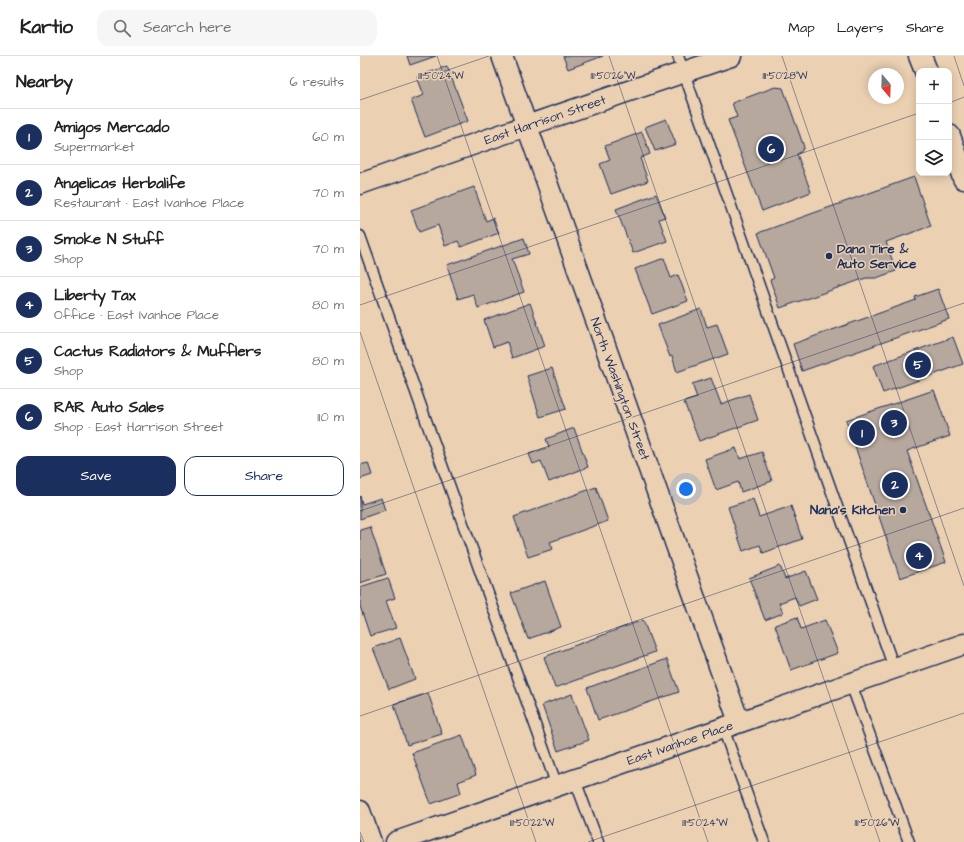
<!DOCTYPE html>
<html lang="en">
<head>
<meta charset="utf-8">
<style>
  :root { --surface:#fff; --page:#f6f6f6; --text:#222; --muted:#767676; --line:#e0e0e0; --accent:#1b2f5e }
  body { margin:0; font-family:"Architects Daughter",sans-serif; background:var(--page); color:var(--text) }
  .controls { position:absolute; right:12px; top:12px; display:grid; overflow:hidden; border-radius:8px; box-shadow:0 2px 10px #0003 }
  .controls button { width:36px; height:36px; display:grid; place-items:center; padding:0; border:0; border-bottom:1px solid var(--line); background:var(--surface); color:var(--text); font:20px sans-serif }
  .compass { position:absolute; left:508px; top:12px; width:36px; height:36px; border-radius:50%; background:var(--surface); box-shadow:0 2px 10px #0003; rotate:161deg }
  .you { position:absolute; left:326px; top:433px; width:14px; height:14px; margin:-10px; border:3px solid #fff; border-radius:50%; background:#1a73e8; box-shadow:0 0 0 6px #1a73e833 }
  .badge { display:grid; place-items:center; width:26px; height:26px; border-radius:50%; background:var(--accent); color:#fff; font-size:13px; font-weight:700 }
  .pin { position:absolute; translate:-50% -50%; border:2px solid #fff; box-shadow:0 1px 4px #0006 }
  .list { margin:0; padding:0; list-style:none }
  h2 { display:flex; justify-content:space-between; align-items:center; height:52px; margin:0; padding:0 16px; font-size:17px }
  h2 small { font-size:13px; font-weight:400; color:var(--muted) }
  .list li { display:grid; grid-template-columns:26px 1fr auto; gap:12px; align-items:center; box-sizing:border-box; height:56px; padding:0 16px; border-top:1px solid var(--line) }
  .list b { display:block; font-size:15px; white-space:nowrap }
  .list p { margin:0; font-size:13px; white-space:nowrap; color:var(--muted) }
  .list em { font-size:13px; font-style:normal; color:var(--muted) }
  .actions { display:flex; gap:8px; padding:12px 16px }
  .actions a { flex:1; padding:9px 0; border:1px solid var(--accent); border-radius:12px; text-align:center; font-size:14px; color:var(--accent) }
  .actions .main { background:var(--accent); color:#fff }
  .icon { flex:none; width:22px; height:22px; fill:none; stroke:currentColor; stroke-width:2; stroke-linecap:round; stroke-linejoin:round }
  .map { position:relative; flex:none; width:604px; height:786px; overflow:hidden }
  header { display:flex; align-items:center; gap:24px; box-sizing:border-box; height:56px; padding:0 20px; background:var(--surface); border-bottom:1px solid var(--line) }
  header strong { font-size:19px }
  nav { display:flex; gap:22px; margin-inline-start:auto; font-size:14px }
  .search { width:280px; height:36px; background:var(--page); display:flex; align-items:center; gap:10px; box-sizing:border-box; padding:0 14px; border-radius:12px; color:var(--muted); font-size:15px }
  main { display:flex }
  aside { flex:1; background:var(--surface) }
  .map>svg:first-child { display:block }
  .building { fill:#b7a89d; stroke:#1b2f5e }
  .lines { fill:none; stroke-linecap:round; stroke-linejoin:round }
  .service-casing { stroke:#1b2f5e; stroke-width:13 }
  .minor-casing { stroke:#1b2f5e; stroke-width:23 }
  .primary-casing { stroke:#1b2f5e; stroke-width:25 }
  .service { stroke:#ebd0b2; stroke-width:10 }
  .minor { stroke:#ebd0b2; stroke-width:20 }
  .primary { stroke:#ebd0b2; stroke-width:22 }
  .ticks { fill:none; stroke:#1b2f5e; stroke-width:1; stroke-opacity:0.45 }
  .poi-dot { fill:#1b2f5e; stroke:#ebd0b2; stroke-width:1.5 }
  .labels { text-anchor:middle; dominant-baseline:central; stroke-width:3; stroke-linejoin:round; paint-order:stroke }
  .street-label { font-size:13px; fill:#1b2f5e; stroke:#ebd0b2 }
  .poi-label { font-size:13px; font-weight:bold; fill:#1b2f5e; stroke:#ebd0b2; text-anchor:start }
  .ticks-label { font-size:10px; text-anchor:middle; fill:#1b2f5e; stroke:#ebd0b2; stroke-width:3; stroke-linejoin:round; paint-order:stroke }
</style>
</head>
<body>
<header>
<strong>Kartio</strong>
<div class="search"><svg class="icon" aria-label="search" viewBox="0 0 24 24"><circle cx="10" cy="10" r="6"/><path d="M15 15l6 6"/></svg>Search here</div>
<nav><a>Map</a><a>Layers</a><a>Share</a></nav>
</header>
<main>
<aside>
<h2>Nearby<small>6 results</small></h2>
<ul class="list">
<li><span class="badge">1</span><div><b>Amigos Mercado</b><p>Supermarket</p></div><em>60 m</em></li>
<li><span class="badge">2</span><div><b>Angelicas Herbalife</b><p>Restaurant · East Ivanhoe Place</p></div><em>70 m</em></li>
<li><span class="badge">3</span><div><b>Smoke N Stuff</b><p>Shop</p></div><em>70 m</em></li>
<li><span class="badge">4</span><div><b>Liberty Tax</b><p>Office · East Ivanhoe Place</p></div><em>80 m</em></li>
<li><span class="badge">5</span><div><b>Cactus Radiators &amp; Mufflers</b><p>Shop</p></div><em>80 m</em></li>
<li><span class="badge">6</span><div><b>RAR Auto Sales</b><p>Shop · East Harrison Street</p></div><em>110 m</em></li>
</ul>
<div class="actions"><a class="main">Save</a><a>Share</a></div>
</aside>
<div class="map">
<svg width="604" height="786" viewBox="0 0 604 786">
  <rect width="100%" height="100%" fill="#ebd0b2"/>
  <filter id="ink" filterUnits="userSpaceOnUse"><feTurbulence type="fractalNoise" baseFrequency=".025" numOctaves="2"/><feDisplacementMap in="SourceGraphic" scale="8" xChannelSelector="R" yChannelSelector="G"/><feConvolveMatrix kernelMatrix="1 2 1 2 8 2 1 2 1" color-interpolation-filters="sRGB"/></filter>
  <g filter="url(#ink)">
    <path class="building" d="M 47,0 L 76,0 L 50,9 Z
      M 203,0 L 243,0 L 208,13 Z
      M 87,10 L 108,65 L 65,81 L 51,44 L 64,39 L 57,21 Z
      M 415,31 L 423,32 L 444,91 L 441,96 L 437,98 L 451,136 L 402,155 L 368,64 L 377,61 L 372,47 Z
      M 306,63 L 316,88 L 295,95 L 285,71 Z
      M 282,76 L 290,98 L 280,102 L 288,125 L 251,138 L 240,108 L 250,104 L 245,90 Z
      M 554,121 L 571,170 L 526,186 L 536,215 L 516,222 L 506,222 L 420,252 L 410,224 L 414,222 L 398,177 Z
      M 114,131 L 126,165 L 133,162 L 139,177 L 101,191 L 98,185 L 85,190 L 78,169 L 59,176 L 51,154 Z
      M 296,138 L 305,161 L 299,163 L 307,185 L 273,197 L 256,153 Z
      M 164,182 L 169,198 L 152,203 L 164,236 L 118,252 L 113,238 L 98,243 L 87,209 Z
      M 304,202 L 311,222 L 318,219 L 328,245 L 292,258 L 275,213 Z
      M 578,233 L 589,263 L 442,315 L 433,288 L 556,244 L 555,241 Z
      M 170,247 L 185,290 L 152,302 L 147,286 L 133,291 L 124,264 Z
      M 341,253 L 347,271 L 357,268 L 368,298 L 317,316 L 312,300 L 310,301 L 298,269 Z
      M 593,281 L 603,308 L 523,337 L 513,310 Z
      M 192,312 L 206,353 L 180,361 L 167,320 Z
      M 351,322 L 361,348 L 389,338 L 398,364 L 339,385 L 324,346 L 337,342 L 332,328 Z
      M 574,334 L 590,380 L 547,395 L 586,506 L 540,522 L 486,364 Z
      M 214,372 L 228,411 L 189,426 L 181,405 L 173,408 L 169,398 L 189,391 L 186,383 Z
      M 376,392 L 380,403 L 402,396 L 412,425 L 381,436 L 378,426 L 356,434 L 345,403 Z
      M 8,407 L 12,419 L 0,423 L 0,409 Z
      M 236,431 L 248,465 L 190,486 L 193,493 L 168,501 L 154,461 Z
      M 0,440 L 2,448 L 21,442 L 25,454 L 0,463 Z
      M 393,443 L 399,461 L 431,450 L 442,483 L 403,497 L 400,489 L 383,495 L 368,451 Z
      M 10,471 L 26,518 L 0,527 L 0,474 Z
      M 420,510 L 425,523 L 446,515 L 457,543 L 439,550 L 435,541 L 419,547 L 423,557 L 405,564 L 389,522 Z
      M 28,522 L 35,542 L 26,545 L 36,572 L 10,580 L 0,550 L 0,531 Z
      M 185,525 L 201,571 L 168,583 L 151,537 Z
      M 437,561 L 441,573 L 465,564 L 478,597 L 431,614 L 415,569 Z
      M 283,564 L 295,596 L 195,632 L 184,601 Z
      M 40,582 L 55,623 L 29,633 L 13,592 Z
      M 307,603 L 319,636 L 238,664 L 227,632 Z
      M 68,637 L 82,678 L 47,689 L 34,648 Z
      M 212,638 L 229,684 L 198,695 L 182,649 Z
      M 102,679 L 116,719 L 98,726 L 101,737 L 71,748 L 52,697 Z"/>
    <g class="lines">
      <defs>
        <path id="service" d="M 318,0 L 534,612
          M 0,180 L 197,730
          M 491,628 L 549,786
          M 363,672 L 404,786
          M 215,724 L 238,786"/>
        <path id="minor" d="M 142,0 L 379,666
          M 0,128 L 146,77 L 371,0
          M 0,755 L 11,786
          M 36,786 L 604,588"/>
        <path id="primary" d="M 560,0 L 566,15
          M 589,80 L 604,122"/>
      </defs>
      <use href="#service" class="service-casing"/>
      <use href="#minor" class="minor-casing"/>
      <use href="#primary" class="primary-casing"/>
      <use href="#service" class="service"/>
      <use href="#minor" class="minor"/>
      <use href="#primary" class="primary"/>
    </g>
  </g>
  <path class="ticks" d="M 77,0 L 348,786M 249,0 L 520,786M 422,0 L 604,530M 594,0 L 604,30M 0,44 L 129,0M 589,47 L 604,41M 0,249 L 559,57M 0,276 L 176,786M 0,455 L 604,247M 0,660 L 604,452M 0,776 L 4,786M 228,786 L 604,657"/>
  <g class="poi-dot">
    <circle cx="469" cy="200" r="4"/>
    <circle cx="543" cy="454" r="4"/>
  </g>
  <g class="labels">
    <g class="street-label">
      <text transform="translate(185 64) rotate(-19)">East Harrison Street</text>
      <text transform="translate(260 333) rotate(70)">North Washington Street</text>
      <text transform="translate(320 687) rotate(-19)">East Ivanhoe Place</text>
    </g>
    <g class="poi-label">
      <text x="477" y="193">Dana Tire &amp;<tspan x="477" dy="15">Auto Service</tspan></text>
      <text x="535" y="454" text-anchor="end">Nana's Kitchen</text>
    </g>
  </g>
  <g class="ticks-label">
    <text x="425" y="23">111°50'28"W</text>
    <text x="81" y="23">111°50'24"W</text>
    <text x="253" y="23">111°50'26"W</text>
    <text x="172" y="770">111°50'22"W</text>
    <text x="345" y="770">111°50'24"W</text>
    <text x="517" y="770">111°50'26"W</text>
  </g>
</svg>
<div class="controls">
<button>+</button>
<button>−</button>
<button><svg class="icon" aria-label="layers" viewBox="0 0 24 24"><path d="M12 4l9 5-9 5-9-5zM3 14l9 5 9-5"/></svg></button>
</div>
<svg class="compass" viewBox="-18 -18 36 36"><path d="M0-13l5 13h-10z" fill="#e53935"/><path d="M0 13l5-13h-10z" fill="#767676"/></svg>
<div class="you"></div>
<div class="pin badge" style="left:502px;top:377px">1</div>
<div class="pin badge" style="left:535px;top:429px">2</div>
<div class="pin badge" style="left:534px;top:367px">3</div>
<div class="pin badge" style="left:559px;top:500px">4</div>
<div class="pin badge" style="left:558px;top:309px">5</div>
<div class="pin badge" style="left:411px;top:93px">6</div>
</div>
</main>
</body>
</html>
